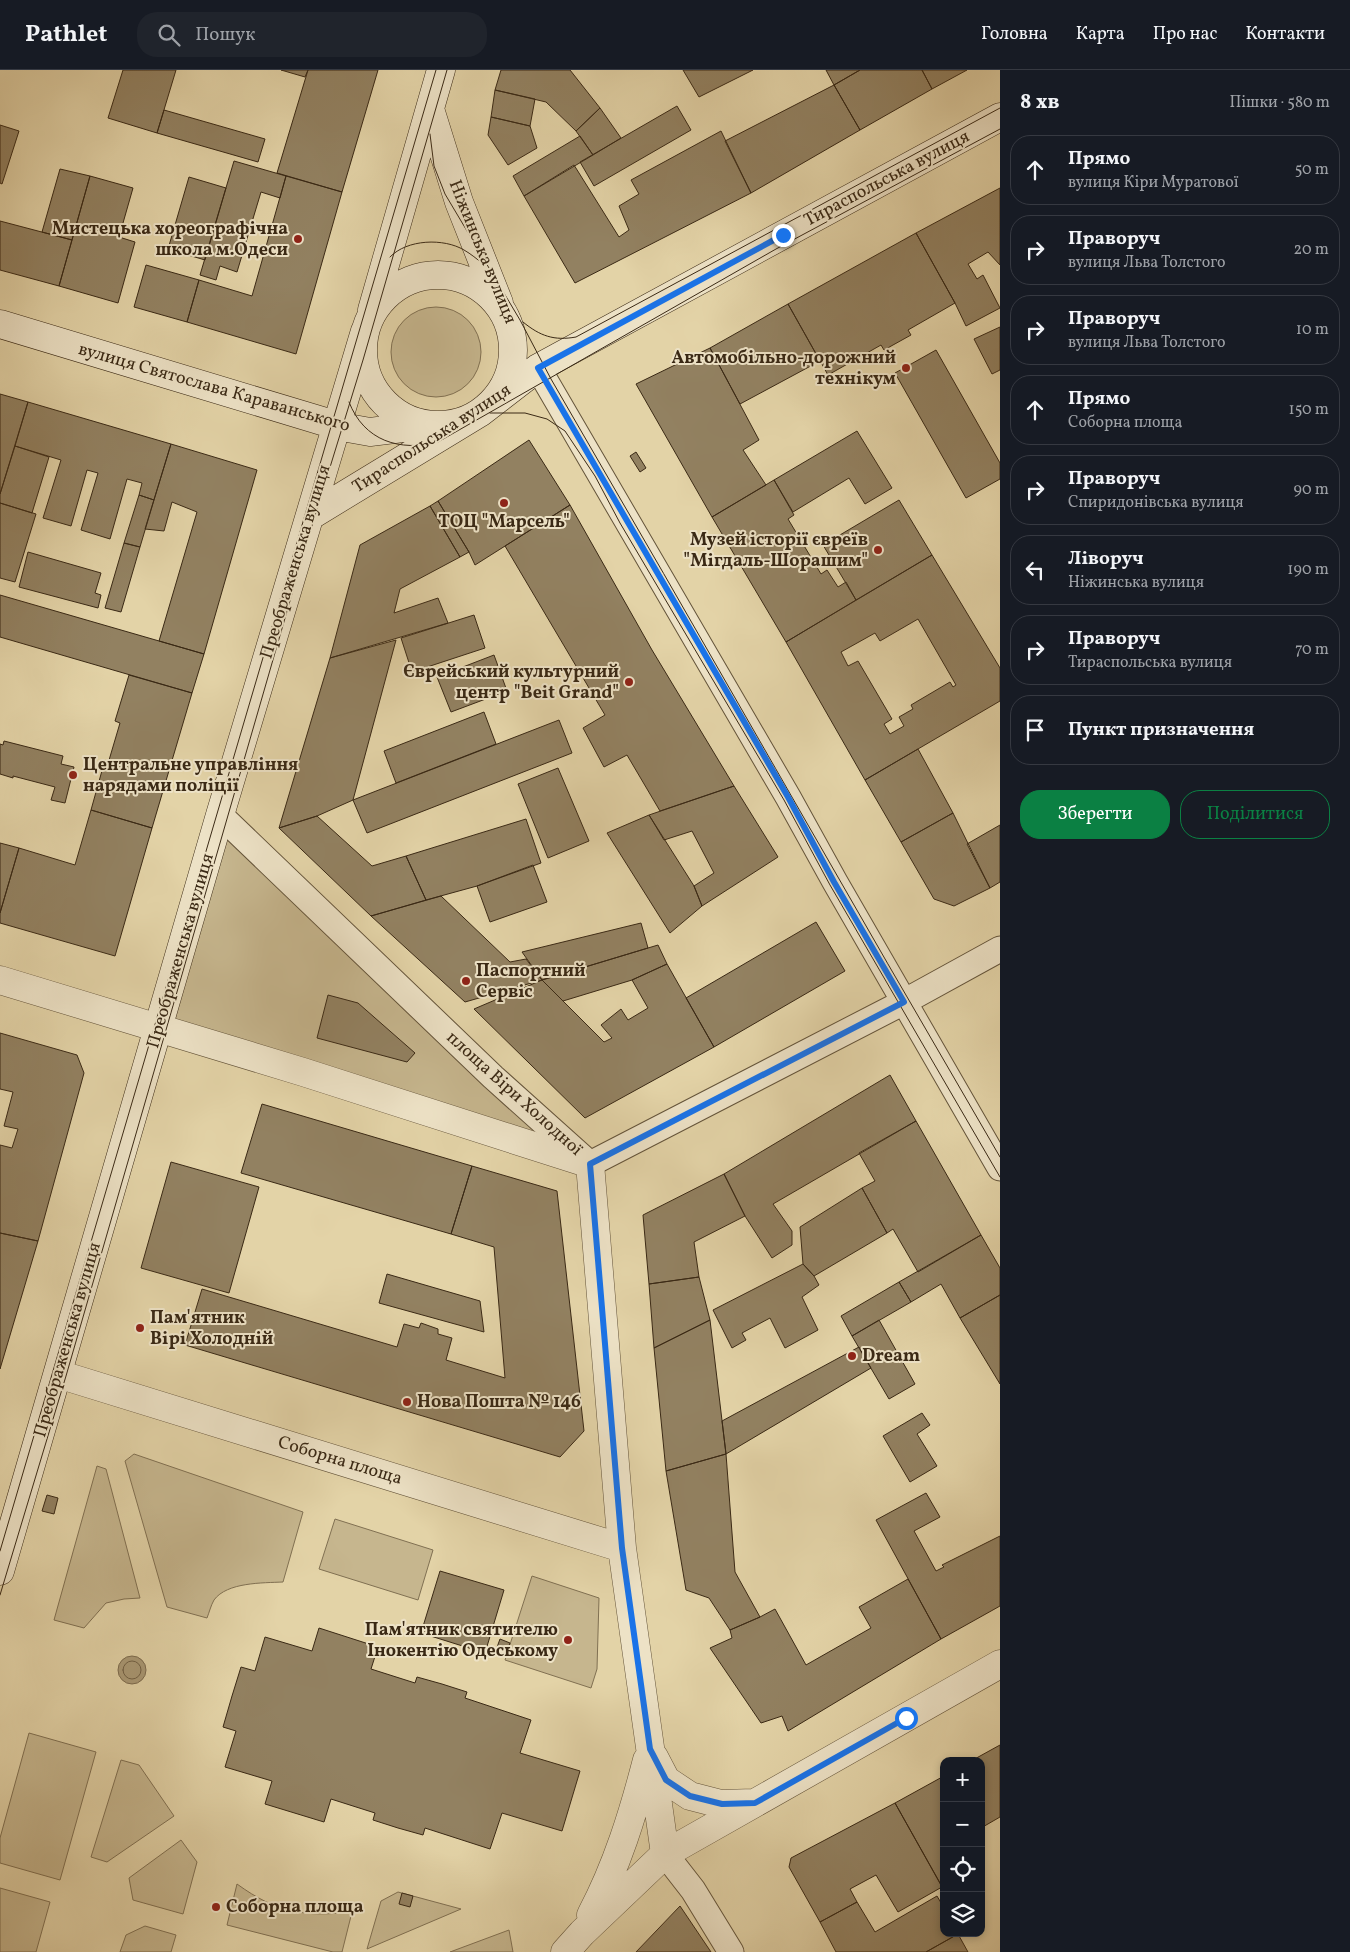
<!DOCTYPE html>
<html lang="uk">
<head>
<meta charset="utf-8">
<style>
  :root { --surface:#171b24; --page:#20242c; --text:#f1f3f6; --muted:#9ea1a6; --line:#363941; --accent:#0b8043 }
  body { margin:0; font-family:Vollkorn,serif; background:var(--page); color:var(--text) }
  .controls { position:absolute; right:15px; bottom:15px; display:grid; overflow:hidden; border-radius:10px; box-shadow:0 2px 8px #0003 }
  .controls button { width:45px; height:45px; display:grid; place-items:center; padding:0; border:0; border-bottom:1px solid var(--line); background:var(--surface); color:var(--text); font:25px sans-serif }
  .stop { position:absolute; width:15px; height:15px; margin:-11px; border:4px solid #1a73e8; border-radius:50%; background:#fff }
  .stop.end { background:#1a73e8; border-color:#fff; box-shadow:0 1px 5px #0008 }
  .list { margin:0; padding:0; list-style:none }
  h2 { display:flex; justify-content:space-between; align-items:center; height:65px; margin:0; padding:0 20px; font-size:21px }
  h2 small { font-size:16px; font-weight:400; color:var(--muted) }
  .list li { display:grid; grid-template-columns:32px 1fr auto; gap:15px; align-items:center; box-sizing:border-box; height:70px; margin:0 10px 10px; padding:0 10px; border:1px solid var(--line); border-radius:20px }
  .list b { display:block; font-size:19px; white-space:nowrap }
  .list p { margin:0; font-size:16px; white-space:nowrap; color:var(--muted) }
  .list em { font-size:16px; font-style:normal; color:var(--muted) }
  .actions { display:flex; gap:10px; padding:15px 20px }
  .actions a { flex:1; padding:11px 0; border:1px solid var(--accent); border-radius:20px; text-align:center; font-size:18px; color:var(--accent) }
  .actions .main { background:var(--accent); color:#fff }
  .icon { flex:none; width:28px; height:28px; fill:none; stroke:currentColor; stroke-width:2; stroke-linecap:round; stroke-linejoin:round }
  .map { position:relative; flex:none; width:1000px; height:1882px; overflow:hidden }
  header { display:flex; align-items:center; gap:30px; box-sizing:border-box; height:70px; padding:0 25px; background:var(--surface); border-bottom:1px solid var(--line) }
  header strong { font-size:24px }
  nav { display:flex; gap:28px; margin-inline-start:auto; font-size:18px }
  .search { width:350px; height:45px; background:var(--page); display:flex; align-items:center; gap:12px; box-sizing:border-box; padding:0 18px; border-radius:20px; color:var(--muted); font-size:19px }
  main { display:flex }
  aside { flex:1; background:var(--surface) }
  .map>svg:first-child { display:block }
  .green { fill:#c6b68e; stroke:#807052 }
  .water { fill:#aa9975; stroke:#7d6c4f }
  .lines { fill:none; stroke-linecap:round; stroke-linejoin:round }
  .shore { stroke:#726145; stroke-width:1 }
  .building { fill:#928161; stroke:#3a2915; fill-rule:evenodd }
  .minor-casing { stroke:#64543a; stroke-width:27 }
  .tertiary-casing { stroke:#64543a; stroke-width:29 }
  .secondary-casing { stroke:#3a2915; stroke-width:29 }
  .minor { stroke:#ede2c6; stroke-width:25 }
  .tertiary { stroke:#ede2c6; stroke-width:28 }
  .secondary { stroke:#ede2c6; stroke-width:28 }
  .tram { stroke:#3a2915; stroke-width:1 }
  .route { stroke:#1a73e8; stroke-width:6 }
  .poi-dot { fill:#8f2418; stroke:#ede2c6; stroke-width:2 }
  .labels { text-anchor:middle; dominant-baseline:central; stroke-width:4; stroke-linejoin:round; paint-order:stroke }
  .street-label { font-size:18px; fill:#3a2915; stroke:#ede2c6 }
  .poi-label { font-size:18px; font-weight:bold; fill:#3a2915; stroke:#ede2c6; text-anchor:start }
</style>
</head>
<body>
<header>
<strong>Pathlet</strong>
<div class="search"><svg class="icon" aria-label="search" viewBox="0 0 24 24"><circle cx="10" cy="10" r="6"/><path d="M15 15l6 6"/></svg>Пошук</div>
<nav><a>Головна</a><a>Карта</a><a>Про нас</a><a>Контакти</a></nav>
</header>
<main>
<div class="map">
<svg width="1000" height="1882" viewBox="0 0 1000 1882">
  <rect width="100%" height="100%" fill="#e3d3a7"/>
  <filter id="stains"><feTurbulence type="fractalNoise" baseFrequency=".004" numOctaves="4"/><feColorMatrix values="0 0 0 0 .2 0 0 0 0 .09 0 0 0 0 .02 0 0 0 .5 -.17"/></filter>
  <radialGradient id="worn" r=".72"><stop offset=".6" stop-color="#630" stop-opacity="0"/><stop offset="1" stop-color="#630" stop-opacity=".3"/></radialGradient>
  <path class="green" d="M391 282a45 45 0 1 1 90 0a45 45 0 1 1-90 0Z
    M 220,745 L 590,1094 L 159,958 Z
    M 134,1384 L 303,1442 L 283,1512 C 263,1513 227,1512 214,1530 C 211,1535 209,1543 207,1548 L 167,1537 L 125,1391 Z
    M 97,1396 L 106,1399 L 140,1528 L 124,1529 L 106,1533 L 84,1558 L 54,1550 Z
    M 335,1449 L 433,1480 L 418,1530 L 319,1499 Z
    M 532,1506 L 599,1528 L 597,1599 L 591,1618 L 505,1590 Z
    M 29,1663 L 96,1682 L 60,1810 L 0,1793 L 0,1768 Z
    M 121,1690 L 139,1695 L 174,1746 L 107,1792 L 91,1787 Z
    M 181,1770 L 197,1792 L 183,1844 L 133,1830 L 129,1808 Z
    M 237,1814 C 277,1843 304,1847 352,1842 L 342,1882 L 333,1882 L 227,1855 Z
    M 0,1818 L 50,1832 L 36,1882 L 0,1882 Z
    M 398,1822 L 461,1839 L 367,1879 L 381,1831 Z
    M 145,1856 L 176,1865 L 171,1882 L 120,1882 L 126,1865 Z
    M 509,1860 L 513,1882 L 450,1882 Z"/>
  <path class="water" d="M118 1600a14 14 0 1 1 28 0a14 14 0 1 1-28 0Z"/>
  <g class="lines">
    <path class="shore" d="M123 1600a9 9 0 1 1 18 0a9 9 0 1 1-18 0Z"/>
  </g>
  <path class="building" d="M 123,0 L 176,0 L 157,63 L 108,48 Z
    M 281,0 L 308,0 L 305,7 Z
    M 308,0 L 378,0 L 342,122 L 277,103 Z
    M 501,0 L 570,0 L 600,38 L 576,61 L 546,32 L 495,20 Z
    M 683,0 L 753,0 L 699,27 Z
    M 826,0 L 860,0 L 834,15 Z
    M 860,0 L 922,0 L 932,19 L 860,60 L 834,15 Z
    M 922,0 L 967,0 L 932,19 Z
    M 834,15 L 860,60 L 751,123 L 725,71 Z
    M 495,20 L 535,29 L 530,56 L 491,47 Z
    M 677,36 L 691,60 L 594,116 L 580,92 Z
    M 600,38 L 621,68 L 593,85 L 576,61 Z
    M 164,40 L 265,69 L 258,92 L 157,63 Z
    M 491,47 L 530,56 L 537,78 L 508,95 L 488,65 Z
    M 0,55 L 19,61 L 2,114 L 0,113 Z
    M 721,61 L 751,123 L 575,213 L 524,126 L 574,95 L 619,167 L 629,160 L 619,136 L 639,124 L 631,110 Z
    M 580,66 L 593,85 L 524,126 L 513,106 Z
    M 234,91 L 286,106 L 280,128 L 261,122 L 237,202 L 220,196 L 216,210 L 200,205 Z
    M 60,99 L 90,106 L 72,170 L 42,162 Z
    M 90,106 L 133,118 L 119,167 L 135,172 L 118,233 L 59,216 Z
    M 286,106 L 342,122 L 296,284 L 187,252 L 199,210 L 252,226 Z
    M 189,107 L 226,118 L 205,190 L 168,179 Z
    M 1000,118 L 1000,195 L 988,182 L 968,194 L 977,209 L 983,205 L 1000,238 L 966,256 L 955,233 L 916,163 Z
    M 0,151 L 72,170 L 59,216 L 0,200 Z
    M 916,163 L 955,233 L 908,260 L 911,265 L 884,280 L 881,275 L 828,305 L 788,234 Z
    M 146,195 L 199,210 L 187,252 L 134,237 Z
    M 788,234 L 820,291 L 740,334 L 710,278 Z
    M 1000,257 L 1000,300 L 992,304 L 974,269 Z
    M 710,278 L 759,370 L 743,380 L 766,415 L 712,447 L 636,314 Z
    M 936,280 L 1000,393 L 1000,409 L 966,428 L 895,303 Z
    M 0,324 L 28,332 L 0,424 Z
    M 28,332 L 171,374 L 154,430 L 139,425 L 142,413 L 127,409 L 110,469 L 81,460 L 98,403 L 87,400 L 71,456 L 43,448 L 61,390 L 15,376 Z
    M 857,361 L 892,418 L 865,434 L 849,408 L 793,442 L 774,410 Z
    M 529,370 L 570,435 L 475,495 L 469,482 L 438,431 Z
    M 171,374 L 257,400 L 204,584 L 159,571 L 197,442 L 172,432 L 164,461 L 145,459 Z
    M 15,376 L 49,387 L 32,443 L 0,433 L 0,424 Z
    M 636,382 L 646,398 L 640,402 L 630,386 Z
    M 774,410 L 794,445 L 788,449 L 821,504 L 827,500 L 838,517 L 846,512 L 856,530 L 786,572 L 712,447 Z
    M 139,425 L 154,430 L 140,477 L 124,473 Z
    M 899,430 L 932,485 L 856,530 L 823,475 Z
    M 438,431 L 469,482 L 460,487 L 430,436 Z
    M 0,433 L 36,444 L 15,512 L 0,508 Z
    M 570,435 L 652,580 L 734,716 L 660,741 L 627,685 L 604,697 L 583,658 L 605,645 L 505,476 Z
    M 430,436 L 460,487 L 400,519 L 394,543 L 438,528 L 448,553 L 330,588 L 360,475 Z
    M 124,473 L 140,477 L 121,542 L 105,538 Z
    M 28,482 L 101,503 L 95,523 L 101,525 L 98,538 L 19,517 Z
    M 932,485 L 1000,598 L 1000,631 L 865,710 L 786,572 ZM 918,549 L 956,615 L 953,617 L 950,612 L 911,635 L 913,639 L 899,647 L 904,656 L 890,664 L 884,654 L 892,649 L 858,591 L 848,596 L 841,582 L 875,563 L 880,571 Z
    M 0,525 L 204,584 L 192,623 L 0,567 Z
    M 474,545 L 485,578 L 412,602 L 401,568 Z
    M 396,570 L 353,730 L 317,746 L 279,758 L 330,588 Z
    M 494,585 L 507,621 L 451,642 L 437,607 Z
    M 129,605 L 192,623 L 152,758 L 91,740 L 103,697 L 107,697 L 120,653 L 115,651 Z
    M 484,642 L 496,674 L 396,713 L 384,681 Z
    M 559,650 L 572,683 L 367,763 L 353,730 Z
    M 4,671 L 63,686 L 61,694 L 74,697 L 65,733 L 51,730 L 55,717 L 13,706 L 13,708 L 0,704 L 0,674 L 3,675 Z
    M 918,679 L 953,743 L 901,772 L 865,710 Z
    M 558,698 L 589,771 L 548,788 L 518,714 Z
    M 734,716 L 778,787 L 702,836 L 694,816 L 714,803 L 692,761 L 664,770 L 649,745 Z
    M 91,740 L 152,758 L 115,886 L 0,853 L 0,843 L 19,778 L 75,795 Z
    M 953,743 L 990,818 L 954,836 L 934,829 L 901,772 Z
    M 649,745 L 694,816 L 702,836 L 670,863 L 607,763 Z
    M 317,746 L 372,796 L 406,786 L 426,830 L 371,846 L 279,758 Z
    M 526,749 L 541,793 L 477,816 L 426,830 L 406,786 Z
    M 1000,755 L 1000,812 L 990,818 L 967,774 Z
    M 0,773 L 19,778 L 0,843 Z
    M 533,795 L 547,832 L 490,852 L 477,816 Z
    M 441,826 L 510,892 L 526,889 L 542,910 L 465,932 L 371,846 Z
    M 816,852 L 845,901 L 714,977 L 686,928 Z
    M 641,853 L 648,878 L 542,910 L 522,882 Z
    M 658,875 L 667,894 L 632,910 L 563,931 L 542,910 Z
    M 667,894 L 714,977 L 585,1048 L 474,939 L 542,910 L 604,972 L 612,968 L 601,955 L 621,939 L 628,950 L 648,938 L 632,910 Z
    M 328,925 L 358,933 L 415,983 L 407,992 L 317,968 Z
    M 0,963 L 77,985 L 84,1003 L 38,1171 L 0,1163 L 0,1075 L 12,1078 L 18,1059 L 4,1056 L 13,1022 L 0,1019 Z
    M 890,1005 L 916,1051 L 773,1134 L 792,1161 L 792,1175 L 772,1188 L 745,1146 L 724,1104 Z
    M 262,1034 L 472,1096 L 451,1164 L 241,1103 Z
    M 916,1051 L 981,1165 L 918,1202 L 893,1159 L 887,1163 L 862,1118 L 875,1111 L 859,1083 Z
    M 171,1092 L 259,1117 L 229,1223 L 141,1198 Z
    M 472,1096 L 557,1121 L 584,1361 L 560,1387 L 185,1275 L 202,1219 L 397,1277 L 404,1254 L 419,1258 L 421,1253 L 438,1259 L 438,1264 L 452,1268 L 446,1290 L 505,1308 L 494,1177 L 451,1164 Z
    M 724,1104 L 745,1146 L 694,1172 L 699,1207 L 649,1214 L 643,1145 Z
    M 862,1118 L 887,1163 L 814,1206 L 803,1194 L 800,1157 Z
    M 0,1163 L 38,1171 L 0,1299 Z
    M 981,1165 L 1000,1198 L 1000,1225 L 960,1248 L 941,1214 L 911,1232 L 899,1212 Z
    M 803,1194 L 814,1206 L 819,1215 L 802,1227 L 818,1260 L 785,1278 L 770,1248 L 742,1263 L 746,1270 L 732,1278 L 713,1240 Z
    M 387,1204 L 480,1231 L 484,1262 L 379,1233 Z
    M 699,1207 L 710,1250 L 654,1278 L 649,1214 Z
    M 899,1212 L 911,1232 L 852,1266 L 841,1246 Z
    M 1000,1225 L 1000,1314 L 960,1248 Z
    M 710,1250 L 726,1384 L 666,1401 L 654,1278 Z
    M 879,1250 L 915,1314 L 889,1329 L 852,1266 Z
    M 859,1277 L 871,1298 L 726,1384 L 722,1351 Z
    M 922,1343 L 930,1355 L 917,1364 L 937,1396 L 910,1412 L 883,1366 Z
    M 726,1384 L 735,1502 L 760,1547 L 730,1560 L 709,1528 L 686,1520 L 666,1401 Z
    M 926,1423 L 940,1447 L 914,1461 L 936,1501 L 944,1497 L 942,1495 L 1000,1466 L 1000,1536 L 941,1569 L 876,1450 Z
    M 47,1425 L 58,1428 L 54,1444 L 42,1441 Z
    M 440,1501 L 504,1520 L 485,1583 L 421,1563 Z
    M 908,1509 L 941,1569 L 788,1661 L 782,1646 L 761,1653 L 710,1578 L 732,1568 L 730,1560 L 760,1547 L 775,1539 L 806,1595 L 871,1558 L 859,1537 Z
    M 319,1558 L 378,1577 L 371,1599 L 415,1613 L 417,1607 L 442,1614 L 467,1622 L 465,1628 L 531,1650 L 520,1683 L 580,1701 L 562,1761 L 502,1743 L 490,1779 L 425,1758 L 423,1765 L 398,1758 L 373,1750 L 375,1743 L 331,1729 L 324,1752 L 265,1734 L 272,1711 L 225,1697 L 236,1661 L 223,1657 L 232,1626 L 241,1597 L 255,1601 L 265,1567 L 312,1581 Z
    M 500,1569 L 510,1573 L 506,1583 L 496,1580 Z
    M 1000,1675 L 1000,1747 L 981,1758 L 981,1691 L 971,1691 Z
    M 944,1706 L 944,1820 L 895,1733 Z
    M 895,1733 L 942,1817 L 898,1842 L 876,1805 L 850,1819 L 857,1832 L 820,1852 L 789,1797 L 791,1788 Z
    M 402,1823 L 413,1826 L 410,1837 L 399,1834 Z
    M 937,1826 L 944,1838 L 944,1863 L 958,1864 L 926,1882 L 836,1882 L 820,1852 L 857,1832 L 875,1862 Z
    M 680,1836 L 711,1882 L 636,1882 Z
    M 958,1864 L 968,1882 L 926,1882 Z"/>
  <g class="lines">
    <defs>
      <path id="minor" d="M 538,298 L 788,727 L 835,812 L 1000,1098
        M 220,745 L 493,1007 L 590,1094 L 900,934 L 1000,879
        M 665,1784 L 693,1820 L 731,1882"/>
      <path id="tertiary" d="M 0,910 L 303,1002 L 590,1094 L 622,1478 L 665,1784
        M 58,1304 L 622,1478
        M 654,1687 L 666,1710 L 690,1726 L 721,1734 L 754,1733
        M 591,1845 C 617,1796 633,1744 647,1690
        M 565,1882 L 582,1863 L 665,1784 L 1000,1594"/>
      <path id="secondary" d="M 430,39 L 459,132 L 499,233
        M363 280a75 75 0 1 1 150 0a75 75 0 1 1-150 0Z
        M 372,240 L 441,0
        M 0,254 L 342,357 L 370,362 L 427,355
        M 310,446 L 481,342 L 538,298 L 1000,47
        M 0,1501 L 220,745 L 365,261"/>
    </defs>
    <use href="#minor" class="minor-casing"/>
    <use href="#tertiary" class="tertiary-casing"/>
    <use href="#secondary" class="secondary-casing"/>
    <use href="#minor" class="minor"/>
    <use href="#tertiary" class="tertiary"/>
    <use href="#secondary" class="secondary"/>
    <path class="tram" d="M 430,64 L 434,96 L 445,124 L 520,250 L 551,309 C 702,568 849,829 1000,1087
      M 390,187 C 407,169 444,168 464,180 C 471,184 477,189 483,194
      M 523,252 C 540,266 554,271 576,267 L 1000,38
      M 349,332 C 364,371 400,382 438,372 L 776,179 L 1000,59
      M 490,343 L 525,343 L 547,349 L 565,361 L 595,406 L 620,453 L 784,730 L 830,815 L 1000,1107
      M 0,1481 L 436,0
      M 0,1525 L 66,1306 L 307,472 L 363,290 L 447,0"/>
  </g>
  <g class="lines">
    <path class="route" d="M 783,165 L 538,298 L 788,727 L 834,812 L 904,932 L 590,1094 L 622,1478 L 650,1679 L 666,1710 L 690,1726 L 722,1734 L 755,1733 L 906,1648"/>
  </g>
  <g class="poi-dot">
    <circle cx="298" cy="169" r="5"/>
    <circle cx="906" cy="298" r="5"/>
    <circle cx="504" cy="433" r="5"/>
    <circle cx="878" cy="480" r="5"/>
    <circle cx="629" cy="612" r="5"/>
    <circle cx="73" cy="705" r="5"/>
    <circle cx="466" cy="911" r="5"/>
    <circle cx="140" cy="1258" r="5"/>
    <circle cx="852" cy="1286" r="5"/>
    <circle cx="407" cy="1332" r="5"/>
    <circle cx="568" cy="1570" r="5"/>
    <circle cx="216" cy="1837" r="5"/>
  </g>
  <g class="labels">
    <g class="street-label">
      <text transform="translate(887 109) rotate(-28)">Тираспольська вулиця</text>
      <text transform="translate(482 182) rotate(68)">Ніжинська вулиця</text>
      <text transform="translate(214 318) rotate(16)">вулиця Святослава Караванського</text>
      <text transform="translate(432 369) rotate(-33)">Тираспольська вулиця</text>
      <text transform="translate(296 492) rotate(-73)">Преображенська вулиця</text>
      <text transform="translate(181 881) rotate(-74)">Преображенська вулиця</text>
      <text transform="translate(514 1024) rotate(42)">площа Віри Холодної</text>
      <text transform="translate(68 1270) rotate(-74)">Преображенська вулиця</text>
      <text transform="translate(340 1391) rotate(17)">Соборна площа</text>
    </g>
    <g class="poi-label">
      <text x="288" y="159" text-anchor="end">Мистецька хореографічна<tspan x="288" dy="21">школа м.Одеси</tspan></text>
      <text x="896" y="288" text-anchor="end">Автомобільно-дорожний<tspan x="896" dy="21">технікум</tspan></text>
      <text x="504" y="452" text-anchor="middle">ТОЦ "Марсель"</text>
      <text x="868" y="470" text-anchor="end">Музей історії євреїв<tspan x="868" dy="21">"Мігдаль-Шорашим"</tspan></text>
      <text x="619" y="602" text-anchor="end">Єврейський культурний<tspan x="619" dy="21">центр "Beit Grand"</tspan></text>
      <text x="83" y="695">Центральне управління<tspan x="83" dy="21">нарядами поліції</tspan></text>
      <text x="476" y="901">Паспортний<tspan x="476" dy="21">Сервіс</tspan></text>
      <text x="150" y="1248">Пам'ятник<tspan x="150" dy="21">Вірі Холодній</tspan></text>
      <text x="862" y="1286">Dream</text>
      <text x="417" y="1332">Нова Пошта № 146</text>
      <text x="558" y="1560" text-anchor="end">Пам'ятник святителю<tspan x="558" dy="21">Інокентію Одеському</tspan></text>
      <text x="226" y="1837">Соборна площа</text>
    </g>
  </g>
  <rect width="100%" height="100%" filter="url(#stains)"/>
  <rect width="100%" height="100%" fill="url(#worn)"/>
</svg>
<div class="controls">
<button>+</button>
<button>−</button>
<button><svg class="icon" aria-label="locate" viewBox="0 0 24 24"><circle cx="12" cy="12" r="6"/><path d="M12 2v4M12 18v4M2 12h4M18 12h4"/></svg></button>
<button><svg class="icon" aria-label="layers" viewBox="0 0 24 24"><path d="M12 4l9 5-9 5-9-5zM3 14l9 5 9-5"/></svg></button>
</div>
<div class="stop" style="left:906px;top:1648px"></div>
<div class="stop end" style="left:783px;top:165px"></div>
</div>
<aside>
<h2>8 хв<small>Пішки · 580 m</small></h2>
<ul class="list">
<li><svg class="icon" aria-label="ahead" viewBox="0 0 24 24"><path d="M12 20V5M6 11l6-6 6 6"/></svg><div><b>Прямо</b><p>вулиця Кіри Муратової</p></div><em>50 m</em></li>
<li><svg class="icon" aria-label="right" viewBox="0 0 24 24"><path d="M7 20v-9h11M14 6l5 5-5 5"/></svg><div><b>Праворуч</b><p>вулиця Льва Толстого</p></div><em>20 m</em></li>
<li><svg class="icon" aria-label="right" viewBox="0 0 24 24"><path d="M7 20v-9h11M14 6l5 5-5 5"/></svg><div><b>Праворуч</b><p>вулиця Льва Толстого</p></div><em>10 m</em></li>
<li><svg class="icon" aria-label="ahead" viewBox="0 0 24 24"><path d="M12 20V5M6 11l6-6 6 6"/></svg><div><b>Прямо</b><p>Соборна площа</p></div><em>150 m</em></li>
<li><svg class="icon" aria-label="right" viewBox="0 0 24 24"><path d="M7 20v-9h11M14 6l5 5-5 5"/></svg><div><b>Праворуч</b><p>Спиридонівська вулиця</p></div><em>90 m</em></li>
<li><svg class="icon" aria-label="left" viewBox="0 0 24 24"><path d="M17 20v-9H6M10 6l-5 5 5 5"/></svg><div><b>Ліворуч</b><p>Ніжинська вулиця</p></div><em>190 m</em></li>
<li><svg class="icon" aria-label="right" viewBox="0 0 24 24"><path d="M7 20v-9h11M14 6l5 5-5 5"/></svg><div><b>Праворуч</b><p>Тираспольська вулиця</p></div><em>70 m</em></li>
<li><svg class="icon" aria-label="arrive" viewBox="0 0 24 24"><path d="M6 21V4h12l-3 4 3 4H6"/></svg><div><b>Пункт призначення</b></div></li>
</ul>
<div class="actions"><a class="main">Зберегти</a><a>Поділитися</a></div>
</aside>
</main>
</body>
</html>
